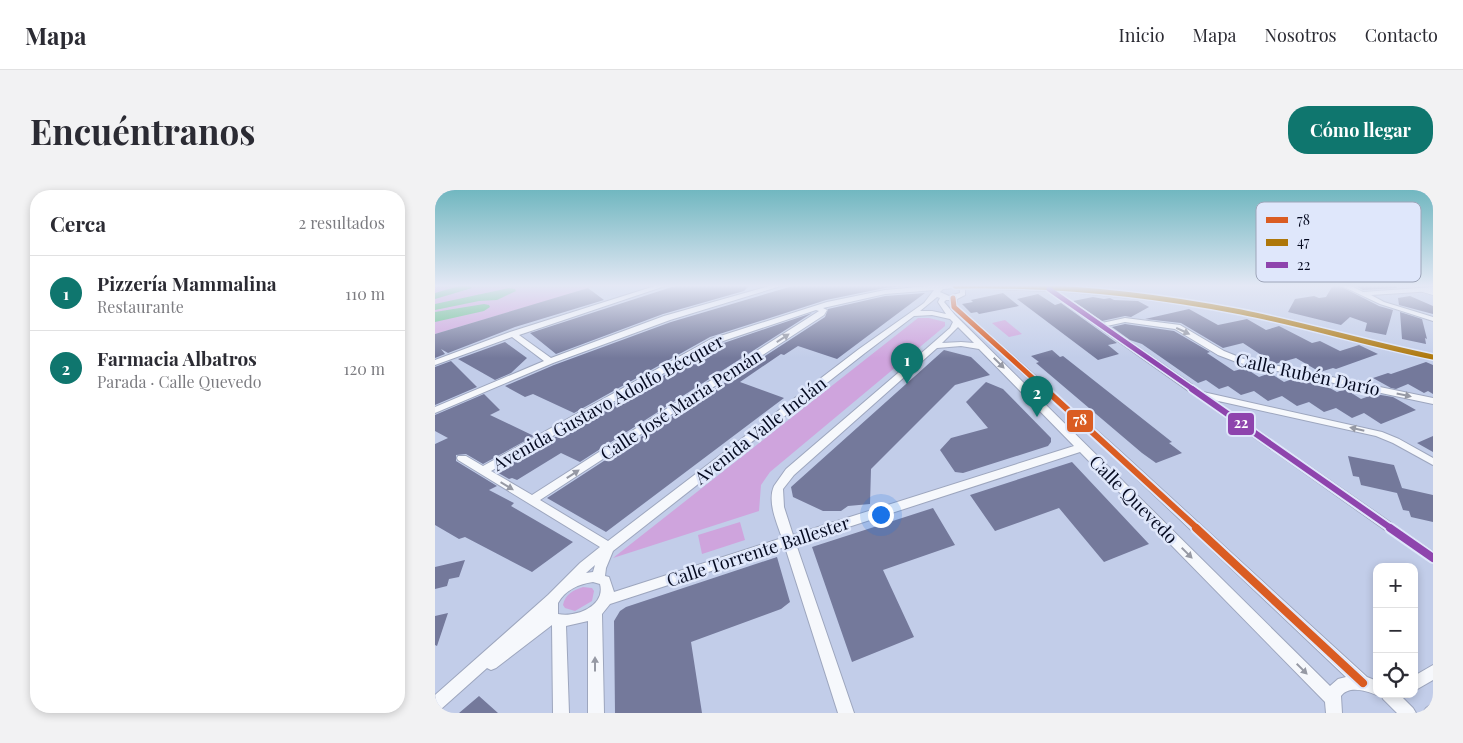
<!DOCTYPE html>
<html lang="es">
<head>
<meta charset="utf-8">
<style>
  :root { --surface:#fff; --page:#f2f2f3; --text:#2b2b33; --muted:#7c7c81; --line:#e1e1e2; --accent:#0f766e }
  body { margin:0; font-family:"Playfair Display",serif; background:var(--page); color:var(--text) }
  .controls { position:absolute; right:15px; bottom:15px; display:grid; overflow:hidden; border-radius:10px; box-shadow:0 2px 8px #0003 }
  .controls button { width:45px; height:45px; display:grid; place-items:center; padding:0; border:0; border-bottom:1px solid var(--line); background:var(--surface); color:var(--text); font:25px sans-serif }
  .you { position:absolute; left:445px; top:324px; width:18px; height:18px; margin:-12px; border:4px solid #fff; border-radius:50%; background:#1a73e8; box-shadow:0 0 0 8px #1a73e833 }
  .badge { display:grid; place-items:center; width:32px; height:32px; border-radius:50%; background:var(--accent); color:#fff; font-size:16px; font-weight:700 }
  .pin { position:absolute; translate:-50% -41px; filter:drop-shadow(0 1px 2px #0008) }
  .pin::after { content:''; position:absolute; top:26px; width:18px; height:15px; background:inherit; clip-path:polygon(0 0,100% 0,50% 100%) }
  .list { margin:0; padding:0; list-style:none }
  h2 { display:flex; justify-content:space-between; align-items:center; height:65px; margin:0; padding:0 20px; font-size:21px }
  h2 small { font-size:16px; font-weight:400; color:var(--muted) }
  .list li { display:grid; grid-template-columns:32px 1fr auto; gap:15px; align-items:center; box-sizing:border-box; height:75px; padding:0 20px; border-top:1px solid var(--line) }
  .list b { display:block; font-size:19px; white-space:nowrap }
  .list p { margin:0; font-size:16px; white-space:nowrap; color:var(--muted) }
  .list em { font-size:16px; font-style:normal; color:var(--muted) }
  .icon { flex:none; width:28px; height:28px; fill:none; stroke:currentColor; stroke-width:2; stroke-linecap:round; stroke-linejoin:round }
  .map { position:relative; flex:none; width:998px; height:523px; overflow:hidden; border-radius:20px }
  header { display:flex; align-items:center; gap:30px; box-sizing:border-box; height:70px; padding:0 25px; background:var(--surface); border-bottom:1px solid var(--line) }
  header strong { font-size:24px }
  nav { display:flex; gap:28px; margin-inline-start:auto; font-size:18px }
  .intro { display:flex; align-items:center; justify-content:space-between; box-sizing:border-box; height:120px; padding:0 30px }
  h1 { margin:0; font-size:35px }
  .button { padding:12px 22px; border-radius:20px; background:var(--accent); color:#fff; font-size:18px; font-weight:700 }
  main { display:flex; gap:30px; padding:0 30px }
  aside { flex:1; background:var(--surface); border-radius:20px; box-shadow:0 2px 8px #0003 }
  .map>svg:first-child { display:block }
  .green { fill:#cfa4dd }
  .water { fill:#5fbc85 }
  .building { fill:#74799b }
  .lines { fill:none; stroke-linecap:round; stroke-linejoin:round }
  .lane-casing { stroke:#9da6be; stroke-width:5 }
  .street-casing { stroke:#9da6be; stroke-width:2 }
  .lane { stroke:#f6f8fc; stroke-width:4 }
  .street { fill:#f6f8fc; fill-rule:evenodd }
  .bus-1-far2-casing { stroke:#dfe7fb; stroke-width:8 }
  .bus-1-far1-casing { stroke:#dfe7fb; stroke-width:10 }
  .bus-1-casing { stroke:#dfe7fb; stroke-width:12 }
  .bus-2-casing { stroke:#dfe7fb; stroke-width:8 }
  .bus-3-far2-casing { stroke:#dfe7fb; stroke-width:8 }
  .bus-3-far1-casing { stroke:#dfe7fb; stroke-width:10 }
  .bus-3-casing { stroke:#dfe7fb; stroke-width:12 }
  .bus-1-far2 { stroke:#da5c22; stroke-width:5 }
  .bus-1-far1 { stroke:#da5c22; stroke-width:6 }
  .bus-1 { stroke:#da5c22; stroke-width:8 }
  .bus-2 { stroke:#ae770a; stroke-width:5 }
  .bus-3-far2 { stroke:#8e44ad; stroke-width:5 }
  .bus-3-far1 { stroke:#8e44ad; stroke-width:6 }
  .bus-3 { stroke:#8e44ad; stroke-width:8 }
  .oneway { fill:#9699a4 }
  .labels { text-anchor:middle; dominant-baseline:central; stroke-width:5; stroke-linejoin:round; paint-order:stroke }
  .street-label { font-size:18px; fill:#050a20; stroke:#dfe7fb }
  .key { fill:#dfe7fb; stroke:#9ea5b9; stroke-width:1 }
  .key-label { font-size:14px; fill:#050a20 }
  .line-badge { stroke:#dfe7fb; stroke-width:2 }
  .badge-label { font-size:14px; text-anchor:middle; font-weight:bold; fill:#fff }
</style>
</head>
<body>
<header>
<strong>Mapa</strong>
<nav><a>Inicio</a><a>Mapa</a><a>Nosotros</a><a>Contacto</a></nav>
</header>
<div class="intro"><h1>Encuéntranos</h1><a class="button">Cómo llegar</a></div>
<main>
<aside>
<h2>Cerca<small>2 resultados</small></h2>
<ul class="list">
<li><span class="badge">1</span><div><b>Pizzería Mammalina</b><p>Restaurante</p></div><em>110 m</em></li>
<li><span class="badge">2</span><div><b>Farmacia Albatros</b><p>Parada · Calle Quevedo</p></div><em>120 m</em></li>
</ul>
</aside>
<div class="map">
<svg width="998" height="523" viewBox="0 0 998 523">
  <rect width="100%" height="100%" fill="#c2cde9"/>
  <path class="green" d="M 0,95 L 165,95 L 0,144 Z
    M 483,128 L 494,128 L 510,132 L 510,136 L 335,282 L 326,295 L 324,321 L 178,368 Z
    M 570,130 L 587,144 L 574,147 L 557,133 Z
    M 305,332 L 310,350 L 267,364 L 263,345 Z
    M 148,397 L 157,398 L 159,401 L 157,411 L 140,421 L 130,418 L 128,415 C 130,404 139,400 148,397 Z"/>
  <path class="water" d="M 24,96 L 35,96 L 37,98 L 0,109 L 0,103 Z
    M 74,98 L 80,99 L 81,101 L 62,110 L 44,111 L 0,120 L 0,114 Z
    M 49,114 L 54,115 L 55,117 L 49,121 L 0,132 L 0,122 Z"/>
  <path class="building" d="M 243,95 L 315,95 L 309,101 L 228,124 L 121,164 L 95,143 Z
    M 361,95 L 480,95 L 450,98 L 391,110 L 275,147 L 139,223 L 98,204 L 90,207 L 70,196 L 119,175 L 236,132 Z
    M 898,95 L 903,95 L 944,116 L 958,120 L 951,145 L 930,141 L 932,133 L 915,127 L 906,135 L 853,122 L 860,109 L 879,106 L 884,108 L 891,107 Z
    M 919,95 L 962,95 L 962,98 L 928,100 Z
    M 153,98 L 169,110 L 80,137 L 13,163 L 6,159 L 10,164 L 0,168 L 0,144 Z
    M 490,103 L 402,169 L 363,156 L 349,165 L 346,164 L 305,192 L 349,208 L 171,342 L 112,308 L 390,127 L 393,119 L 450,106 Z
    M 568,103 L 584,116 L 544,124 L 542,122 L 536,123 L 527,114 L 538,112 L 536,110 Z
    M 603,104 L 620,115 L 626,113 L 682,153 L 673,155 L 684,164 L 663,170 L 582,109 Z
    M 975,106 L 998,116 L 998,124 L 964,115 L 963,108 Z
    M 658,107 L 669,109 L 675,108 L 679,110 L 703,111 L 714,117 L 696,127 L 690,126 L 667,131 L 638,111 Z
    M 754,119 L 783,135 L 812,129 L 831,140 L 844,136 L 877,153 L 885,151 L 905,161 L 924,155 L 943,164 L 901,179 L 898,178 L 885,182 L 861,168 L 840,174 L 808,153 L 788,158 L 746,133 L 710,129 Z
    M 965,122 L 987,129 L 992,149 L 990,148 L 991,154 L 967,149 Z
    M 377,123 L 145,272 L 126,263 L 82,290 L 77,288 L 74,289 L 60,281 L 283,155 Z
    M 690,134 L 739,141 L 775,162 L 772,163 L 799,181 L 810,178 L 824,187 L 835,183 L 849,192 L 863,187 L 884,192 L 902,202 L 910,199 L 926,209 L 940,204 L 958,207 L 981,220 L 946,234 L 929,223 L 917,228 L 901,218 L 889,222 L 874,212 L 862,216 L 847,206 L 833,211 L 819,201 L 806,205 L 793,196 L 784,199 L 771,190 L 763,193 L 707,154 L 695,150 L 677,137 Z
    M 70,152 L 92,168 L 76,183 L 60,190 L 23,169 Z
    M 509,160 L 536,167 L 555,185 L 520,195 L 436,279 L 435,314 L 413,316 L 406,321 L 388,321 L 358,307 L 356,297 Z
    M 617,160 L 625,167 L 628,166 L 737,252 L 734,253 L 747,263 L 721,273 L 707,263 L 601,173 L 604,172 L 596,166 Z
    M 16,171 L 42,197 L 0,215 L 0,177 Z
    M 991,172 L 998,175 L 998,204 L 993,201 L 989,203 L 973,194 L 961,199 L 956,198 L 938,188 L 953,183 L 956,184 Z
    M 551,192 L 568,199 L 616,248 L 616,252 L 613,256 L 528,283 L 520,282 L 505,260 L 516,248 L 553,238 L 531,212 Z
    M 49,204 L 65,220 L 55,225 L 99,246 L 48,274 L 31,264 L 21,265 L 21,271 L 62,296 L 54,300 L 79,313 L 76,316 L 138,352 L 97,382 L 30,347 L 24,349 L 0,335 L 0,254 L 13,248 L 0,241 L 0,225 Z
    M 998,246 L 998,262 L 982,253 Z
    M 913,266 L 959,275 L 967,298 L 998,305 L 998,332 L 976,327 L 974,321 L 968,320 L 962,303 L 926,295 L 924,287 L 918,286 Z
    M 637,272 L 714,354 L 669,372 L 624,318 L 560,341 L 535,305 Z
    M 498,318 L 520,355 L 448,380 L 479,447 L 417,472 L 377,357 Z
    M 342,367 L 355,412 L 346,419 L 256,452 L 267,523 L 180,523 L 179,431 L 185,421 L 191,417 Z
    M 30,370 L 24,387 L 14,389 L 12,396 L 0,399 L 0,377 Z
    M 13,423 L 2,456 L 0,455 L 0,426 Z
    M 44,506 L 63,523 L 24,523 Z"/>
  <g class="lines">
    <defs>
      <path id="lane" d="M 603,95 L 614,99
        M 646,95 L 650,101
        M 988,100 L 998,103"/>
      <path id="street" d="M 223,95 L 233,95 L 84,145 L 116,168 L 229,126 L 338,95 L 349,95 L 235,130 L 118,173 L 0,223 L 0,217 L 109,171 L 77,147 L 0,175 L 0,170 L 75,142 Z
        M 505,95 C 606,95 707,100 806,120 C 871,133 934,152 998,165 L 998,169 C 933,156 870,137 806,124 C 745,112 683,106 621,101 L 667,133 L 690,128 L 745,135 L 789,161 L 809,169 L 998,208 L 998,214 L 804,173 L 783,165 L 740,139 L 690,132 L 672,136 L 768,202 L 947,242 L 964,249 L 998,268 L 998,275 L 958,253 L 941,246 L 779,210 L 998,362 L 998,373 L 994,371 L 612,101 L 530,98 L 530,105 L 522,109 L 522,116 L 686,262 L 932,487 L 942,491 L 942,504 L 944,504 L 942,505 C 931,501 914,495 906,506 L 907,523 L 891,523 L 890,512 L 645,262 L 361,354 L 419,523 L 403,523 L 350,357 L 175,414 L 167,424 L 169,523 L 153,523 L 153,431 L 131,436 L 134,523 L 118,523 L 117,435 L 61,478 L 56,480 L 52,478 L 5,520 L 0,523 L 0,505 L 113,405 L 145,373 L 165,357 L 23,270 L 22,268 L 23,266 L 31,266 L 48,276 L 276,149 L 392,112 L 450,100 ZM 518,98 L 525,100 L 525,103 L 514,106 L 505,102 L 508,99 ZM 499,100 L 489,113 L 424,159 L 173,351 L 105,310 L 389,125 L 392,120 L 388,118 L 450,104 ZM 502,107 L 505,108 L 503,112 L 511,124 L 497,121 L 485,121 ZM 511,110 L 515,110 L 517,118 L 678,266 L 911,487 L 903,489 L 895,496 L 520,125 L 509,112 ZM 381,120 L 384,121 L 97,305 L 56,281 L 282,153 ZM 497,125 L 515,129 L 518,132 L 515,138 L 491,159 L 351,279 L 339,296 C 332,312 342,333 347,348 L 179,402 L 174,387 L 170,386 L 171,378 L 178,361 L 430,163 L 479,126 ZM 523,137 L 539,153 L 526,152 L 507,153 ZM 526,156 L 544,159 L 639,256 L 358,345 L 349,317 L 348,299 L 359,285 L 502,158 ZM 160,375 L 158,382 L 151,383 ZM 158,392 L 165,394 C 171,416 140,428 123,424 L 123,413 C 130,400 144,394 158,392 Z
        M 905,95 L 914,95 L 928,102 L 998,97 L 998,101 L 936,105 L 949,112 L 998,127 L 998,131 L 945,114 Z
        M 998,475 L 998,490 L 979,501 L 979,486 Z
        M 946,504 L 964,504 L 978,518 L 981,523 L 962,523 L 948,509 Z
        M 998,513 L 998,523 L 988,523 L 991,518 Z"/>
    </defs>
    <use href="#lane" class="lane-casing"/>
    <use href="#street" class="street-casing"/>
    <use href="#lane" class="lane"/>
    <use href="#street" class="street"/>
    <defs>
      <path id="bus-1-far2" d="M 518,108 L 519,117 L 611,200"/>
      <path id="bus-1-far1" d="M 610,199 L 763,339"/>
      <path id="bus-1" d="M 761,338 L 928,493"/>
      <path id="bus-2" d="M 520,96 C 615,94 713,104 806,122 C 871,135 934,154 998,167"/>
      <path id="bus-3-far2" d="M 614,99 L 759,200"/>
      <path id="bus-3-far1" d="M 757,199 L 957,339"/>
      <path id="bus-3" d="M 955,338 L 998,368"/>
    </defs>
    <use href="#bus-1-far2" class="bus-1-far2-casing"/>
    <use href="#bus-1-far1" class="bus-1-far1-casing"/>
    <use href="#bus-1" class="bus-1-casing"/>
    <use href="#bus-2" class="bus-2-casing"/>
    <use href="#bus-3-far2" class="bus-3-far2-casing"/>
    <use href="#bus-3-far1" class="bus-3-far1-casing"/>
    <use href="#bus-3" class="bus-3-casing"/>
    <use href="#bus-1-far2" class="bus-1-far2"/>
    <use href="#bus-1-far1" class="bus-1-far1"/>
    <use href="#bus-1" class="bus-1"/>
    <use href="#bus-2" class="bus-2"/>
    <use href="#bus-3-far2" class="bus-3-far2"/>
    <use href="#bus-3-far1" class="bus-3-far1"/>
    <use href="#bus-3" class="bus-3"/>
  </g>
  <defs><path id="oneway-solid" d="M-6-.8H1V-3.2L6.5 0L1 3.2V.8H-6Z" transform="scale(1.25)"/></defs>
  <g class="oneway">
    <use href="#oneway-solid" transform="translate(748 141) rotate(25)"/>
    <use href="#oneway-solid" transform="translate(348 148) rotate(-33)"/>
    <use href="#oneway-solid" transform="translate(564 173) rotate(45)"/>
    <use href="#oneway-solid" transform="translate(969 205) rotate(12)"/>
    <use href="#oneway-solid" transform="translate(922 239) rotate(-167)"/>
    <use href="#oneway-solid" transform="translate(138 284) rotate(-33)"/>
    <use href="#oneway-solid" transform="translate(72 296) rotate(31)"/>
    <use href="#oneway-solid" transform="translate(752 363) rotate(45)"/>
    <use href="#oneway-solid" transform="translate(160 474) rotate(-90)"/>
    <use href="#oneway-solid" transform="translate(867 479) rotate(45)"/>
  </g>
  <linearGradient id="sky" x2="0" y2="1"><stop stop-color="#71b7c0"/><stop offset="0.57" stop-color="#e4e8f5"/><stop offset="1" stop-color="#e4e8f5" stop-opacity="0"/></linearGradient>
  <rect width="998" height="168" fill="url(#sky)"/>
  <g class="labels">
    <g class="street-label">
      <text transform="translate(873 184) rotate(12)">Calle Rubén Darío</text>
      <text transform="translate(173 212) rotate(-29)">Avenida Gustavo Adolfo Bécquer</text>
      <text transform="translate(246 214) rotate(-33)">Calle José María Pemán</text>
      <text transform="translate(325 240) rotate(-38)">Avenida Valle Inclán</text>
      <text transform="translate(699 309) rotate(45)">Calle Quevedo</text>
      <text transform="translate(323 361) rotate(-18)">Calle Torrente Ballester</text>
    </g>
  </g>
  <rect x="821" y="12" width="165" height="80" rx="8" class="key"/>
  <rect x="831" y="27" width="22" height="6" fill="#da5c22"/>
  <rect x="831" y="49" width="22" height="7" fill="#ae770a"/>
  <rect x="831" y="72" width="22" height="6" fill="#8e44ad"/>
  <g class="key-label">
    <text x="862" y="35">78</text>
    <text x="862" y="57">47</text>
    <text x="862" y="80">22</text>
  </g>
  <g class="line-badge">
    <rect x="631" y="219" width="28" height="24" rx="5" fill="#da5c22"/>
    <rect x="792" y="222" width="28" height="24" rx="5" fill="#8e44ad"/>
  </g>
  <g class="badge-label">
    <text x="645" y="235">78</text>
    <text x="806" y="238">22</text>
  </g>
</svg>
<div class="controls">
<button>+</button>
<button>−</button>
<button><svg class="icon" aria-label="locate" viewBox="0 0 24 24"><circle cx="12" cy="12" r="6"/><path d="M12 2v4M12 18v4M2 12h4M18 12h4"/></svg></button>
</div>
<div class="you"></div>
<div class="pin badge" style="left:472px;top:194px">1</div>
<div class="pin badge" style="left:602px;top:227px">2</div>
</div>
</main>
</body>
</html>
